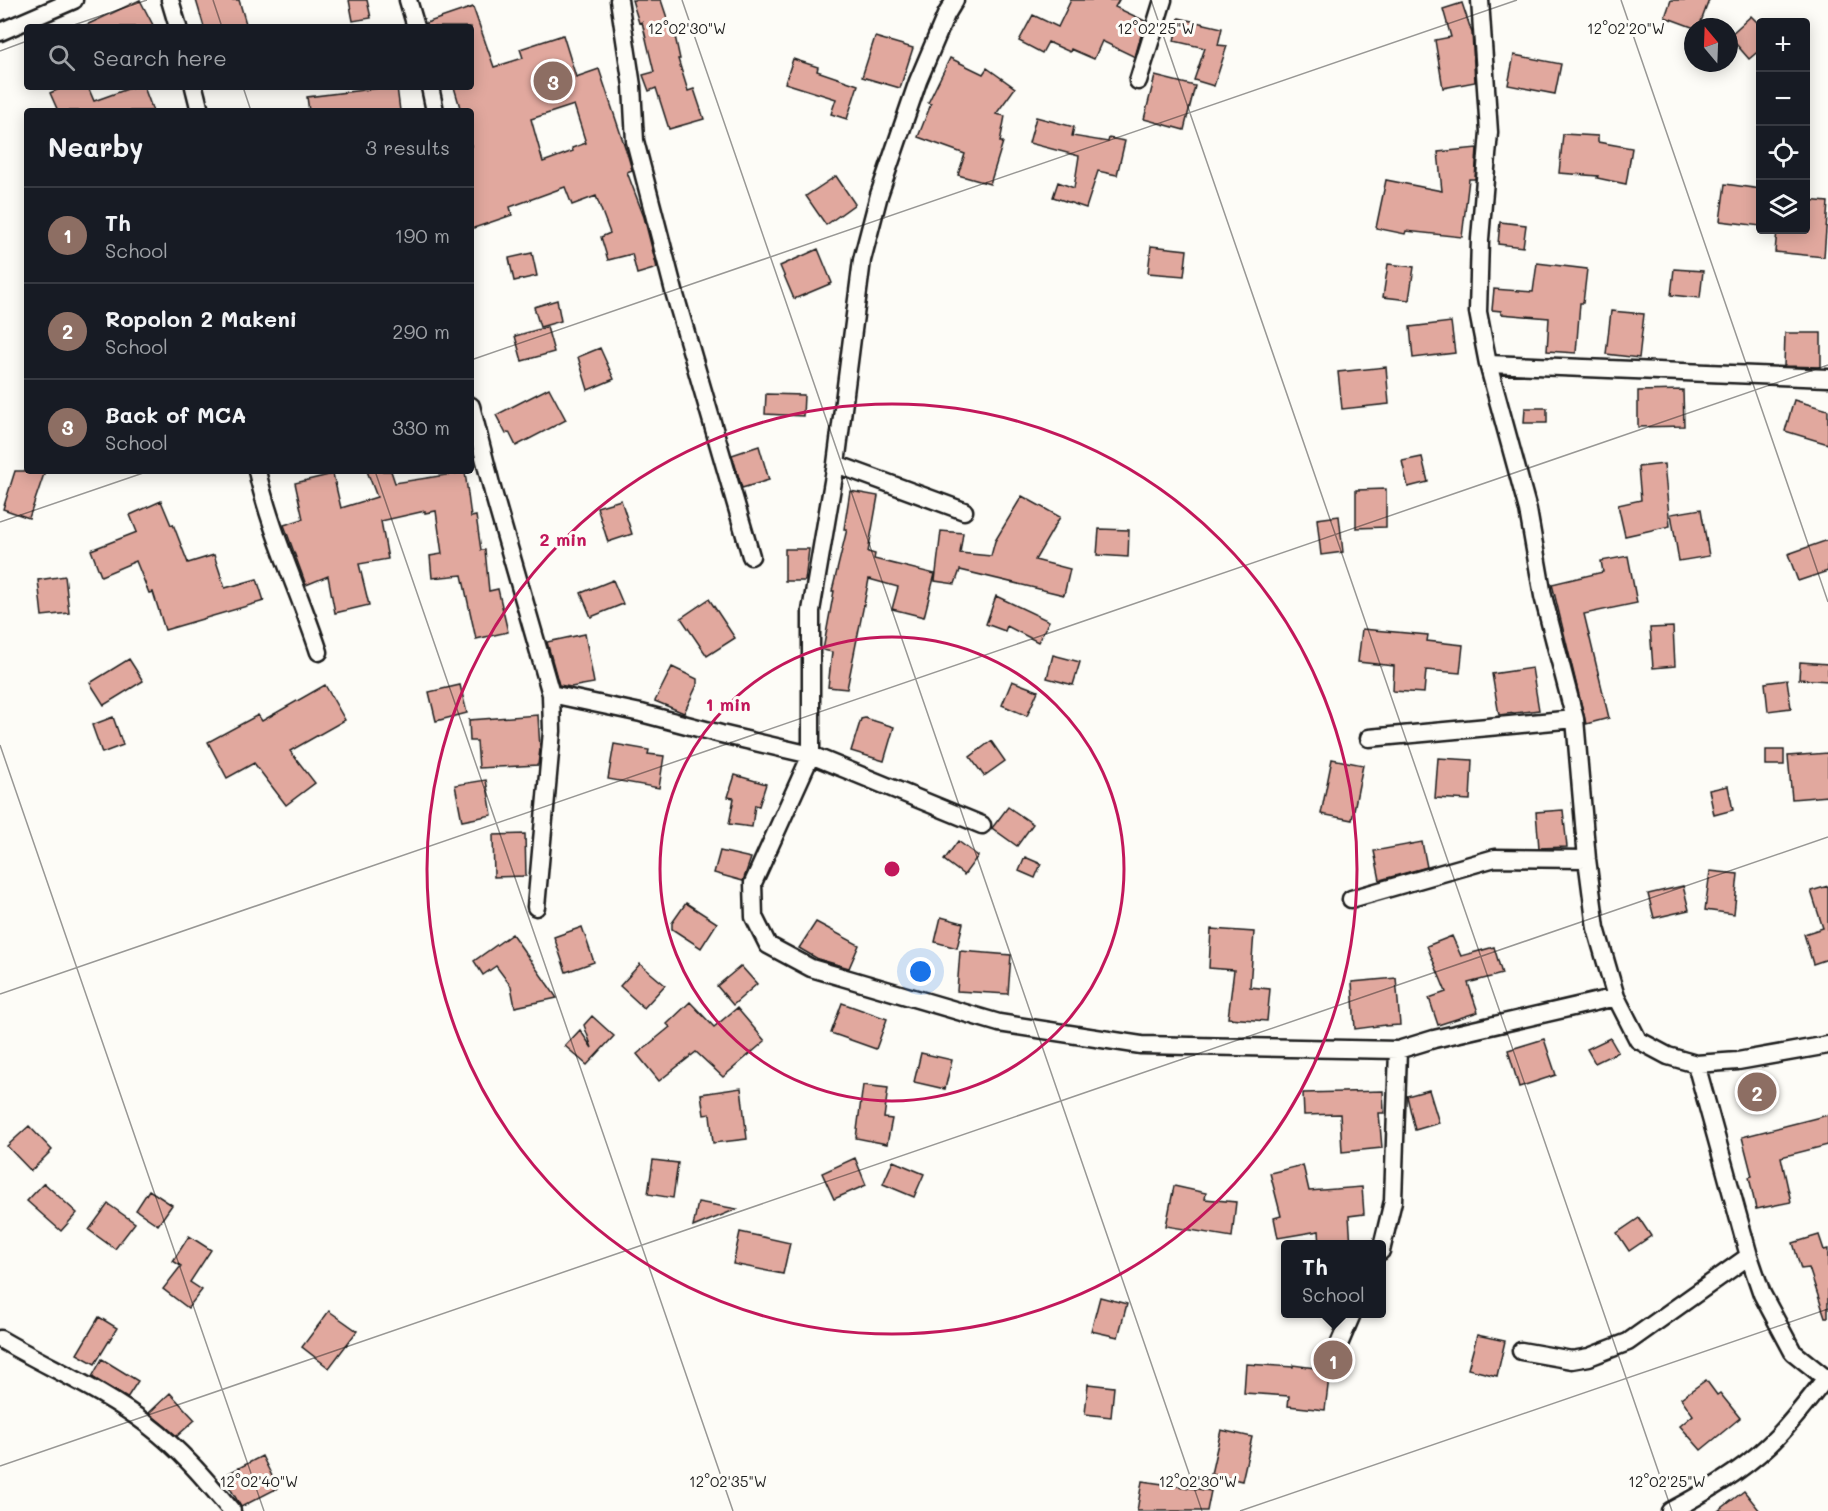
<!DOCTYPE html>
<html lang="en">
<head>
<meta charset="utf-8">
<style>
  :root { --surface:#171b24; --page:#242831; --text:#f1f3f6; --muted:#9ea1a6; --line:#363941; --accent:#7c3aed }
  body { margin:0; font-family:Mali,sans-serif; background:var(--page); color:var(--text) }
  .controls { position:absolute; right:18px; top:18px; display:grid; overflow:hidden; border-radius:6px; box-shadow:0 3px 15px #0003 }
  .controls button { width:54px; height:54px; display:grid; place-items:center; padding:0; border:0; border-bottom:2px solid var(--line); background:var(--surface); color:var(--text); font:30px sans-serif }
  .compass { position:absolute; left:1684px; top:18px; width:54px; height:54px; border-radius:50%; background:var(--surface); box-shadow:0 3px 15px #0003; rotate:341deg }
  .you { position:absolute; left:921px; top:972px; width:21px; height:21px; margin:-15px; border:4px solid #fff; border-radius:50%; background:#1a73e8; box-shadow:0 0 0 9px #1a73e833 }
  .badge { display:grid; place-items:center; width:39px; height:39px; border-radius:50%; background:var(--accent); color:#fff; font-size:20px; font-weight:700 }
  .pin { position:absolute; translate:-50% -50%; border:3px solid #fff; box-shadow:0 2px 6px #0006 }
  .popup { position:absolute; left:1281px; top:1240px; width:105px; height:78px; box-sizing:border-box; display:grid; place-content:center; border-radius:6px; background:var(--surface); filter:drop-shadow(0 2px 4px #0005); font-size:20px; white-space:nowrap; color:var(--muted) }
  .popup b { font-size:22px; color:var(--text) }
  .popup::after { content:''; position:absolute; left:50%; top:100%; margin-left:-12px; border:12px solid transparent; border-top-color:var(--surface) }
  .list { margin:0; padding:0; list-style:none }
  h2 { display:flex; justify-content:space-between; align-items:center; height:78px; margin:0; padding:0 24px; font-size:26px }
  h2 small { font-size:20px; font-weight:400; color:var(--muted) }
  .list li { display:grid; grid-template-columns:39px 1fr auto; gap:18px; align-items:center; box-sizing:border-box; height:96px; padding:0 24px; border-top:2px solid var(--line) }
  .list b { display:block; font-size:22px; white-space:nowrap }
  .list p { margin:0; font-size:20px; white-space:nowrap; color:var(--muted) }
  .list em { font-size:20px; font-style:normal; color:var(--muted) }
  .icon { flex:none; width:33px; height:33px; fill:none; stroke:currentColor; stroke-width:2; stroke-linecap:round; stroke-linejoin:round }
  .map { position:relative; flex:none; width:1828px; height:1511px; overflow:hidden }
  .search { position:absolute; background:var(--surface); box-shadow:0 3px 15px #0003; left:24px; top:24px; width:450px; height:66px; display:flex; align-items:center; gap:15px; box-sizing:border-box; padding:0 21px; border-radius:6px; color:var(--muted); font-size:22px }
  .panel { position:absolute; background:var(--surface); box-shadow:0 3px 15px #0003; left:24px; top:108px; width:450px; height:366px; border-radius:6px }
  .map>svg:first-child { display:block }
  .building { fill:#e1a89e; stroke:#1c1c1c; stroke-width:1.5; fill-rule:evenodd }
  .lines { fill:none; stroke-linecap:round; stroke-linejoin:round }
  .minor-casing { stroke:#1c1c1c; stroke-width:21 }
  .minor { stroke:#fdfcf7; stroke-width:16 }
  .ticks { fill:none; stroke:#1c1c1c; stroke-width:1.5; stroke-opacity:0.45 }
  .ring { fill:none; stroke:#c2185b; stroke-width:3 }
  .ticks-label { font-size:15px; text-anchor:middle; fill:#1c1c1c; stroke:#fdfcf7; stroke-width:6; stroke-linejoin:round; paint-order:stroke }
  .centre { fill:#c2185b; stroke:#fdfcf7; stroke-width:3 }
  .ring-label { font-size:18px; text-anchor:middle; font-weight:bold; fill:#c2185b; stroke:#fdfcf7; stroke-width:6; stroke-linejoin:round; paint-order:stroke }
</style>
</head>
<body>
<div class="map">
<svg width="1828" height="1511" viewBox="0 0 1828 1511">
  <rect width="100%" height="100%" fill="#fdfcf7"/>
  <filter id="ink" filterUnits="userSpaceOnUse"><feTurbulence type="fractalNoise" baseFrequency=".0167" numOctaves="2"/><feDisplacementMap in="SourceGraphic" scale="12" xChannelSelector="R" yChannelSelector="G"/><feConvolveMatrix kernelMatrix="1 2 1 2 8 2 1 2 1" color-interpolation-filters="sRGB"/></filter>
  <g filter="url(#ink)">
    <path class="building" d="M 140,0 L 154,27 L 82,27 Z
      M 196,0 L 239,0 L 247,27 L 204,27 Z
      M 349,0 L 367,0 L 371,18 L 353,21 Z
      M 632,0 L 661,0 L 673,36 L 675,36 L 680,59 L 678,59 L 688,91 L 694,89 L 704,119 L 669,129 L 656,88 L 649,91 L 643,75 L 654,72 L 642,22 L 639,23 Z
      M 1071,0 L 1119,0 L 1115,7 L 1145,21 L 1135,57 L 1102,41 L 1094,59 L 1071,49 L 1070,52 L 1048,42 L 1042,53 L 1019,41 L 1033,15 L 1058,27 Z
      M 1671,0 L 1709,0 L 1699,27 L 1692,27 L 1665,17 Z
      M 1462,3 L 1472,33 L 1475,82 L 1443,88 L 1435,40 L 1451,37 L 1443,9 Z
      M 473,7 L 494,67 L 523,58 L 520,49 L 563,35 L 576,77 L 599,69 L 628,156 L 632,170 L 627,172 L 644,217 L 657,268 L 637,274 L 632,254 L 608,260 L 601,237 L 610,233 L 596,196 L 572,205 L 565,187 L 510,207 L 512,215 L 471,229 L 471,111 L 461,111 L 454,87 L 471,87 L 471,27 L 426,27 L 426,23 ZM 574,105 L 586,143 L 572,148 L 573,151 L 543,162 L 531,119 Z
      M 1751,16 L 1761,26 L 1761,49 L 1749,59 L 1729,36 Z
      M 1179,18 L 1222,28 L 1218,45 L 1227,46 L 1214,86 L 1194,80 L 1205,48 L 1174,41 Z
      M 875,37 L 913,48 L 900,88 L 862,77 Z
      M 1514,55 L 1561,64 L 1555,94 L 1508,85 Z
      M 950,58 L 983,74 L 987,68 L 1015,88 L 996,114 L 1005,116 L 1000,142 L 1003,142 L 990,184 L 958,175 L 965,154 L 918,137 L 931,104 L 928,103 Z
      M 793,59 L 818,67 L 817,71 L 858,85 L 847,119 L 831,114 L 836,99 L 785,83 Z
      M 1155,76 L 1195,86 L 1184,130 L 1144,119 Z
      M 64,87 L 88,87 L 94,101 L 133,87 L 144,87 L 153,111 L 58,111 L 50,93 Z
      M 388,87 L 397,87 L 400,111 L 309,111 L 307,97 Z
      M 1036,117 L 1074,127 L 1072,136 L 1108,142 L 1109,138 L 1125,141 L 1117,175 L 1098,171 L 1086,208 L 1053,197 L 1058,182 L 1074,188 L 1079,156 L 1029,143 Z
      M 1563,134 L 1598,136 L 1598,142 L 1632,148 L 1626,184 L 1597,178 L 1598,176 L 1559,173 Z
      M 1477,148 L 1475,179 L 1469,179 L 1462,237 L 1406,231 L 1405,234 L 1376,228 L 1386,180 L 1442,191 L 1438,152 Z
      M 836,176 L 855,204 L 826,225 L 806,196 Z
      M 1725,184 L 1761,189 L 1761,226 L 1720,221 Z
      M 1806,200 L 1828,202 L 1824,257 L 1775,252 L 1777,230 L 1806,230 Z
      M 1500,222 L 1526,225 L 1523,247 L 1498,244 Z
      M 1151,246 L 1187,250 L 1184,276 L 1148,273 Z
      M 818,249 L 832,283 L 794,299 L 780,266 Z
      M 532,253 L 537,276 L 514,281 L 509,258 Z
      M 1537,263 L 1587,269 L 1583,303 L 1580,303 L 1576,353 L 1547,351 L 1549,318 L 1501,314 L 1501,311 L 1492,310 L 1494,289 L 1533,292 Z
      M 1388,264 L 1414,267 L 1409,300 L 1383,297 Z
      M 1674,269 L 1703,271 L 1700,298 L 1671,295 Z
      M 557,300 L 561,321 L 540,327 L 534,307 Z
      M 1611,311 L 1644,314 L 1639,358 L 1606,354 Z
      M 1451,322 L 1455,353 L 1413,358 L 1410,327 Z
      M 547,327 L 554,352 L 522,361 L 515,336 Z
      M 1785,333 L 1821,333 L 1821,367 L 1784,366 Z
      M 600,348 L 614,379 L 588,390 L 578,357 Z
      M 1386,367 L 1389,404 L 1342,409 L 1338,372 Z
      M 549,388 L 566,420 L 516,446 L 509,432 L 506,434 L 496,415 Z
      M 1683,390 L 1684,426 L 1638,427 L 1638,391 Z
      M 766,394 L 804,395 L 803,416 L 765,414 Z
      M 1794,400 L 1828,410 L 1828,444 L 1785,431 Z
      M 1525,408 L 1547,408 L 1547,423 L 1524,423 Z
      M 759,446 L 769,480 L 742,488 L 732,455 Z
      M 1422,457 L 1428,482 L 1408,487 L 1402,461 Z
      M 1664,464 L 1670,526 L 1625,536 L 1618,505 L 1641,500 L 1638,467 Z
      M 15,471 L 45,471 L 29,518 L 3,509 Z
      M 367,471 L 391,471 L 395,483 L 465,472 L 471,517 L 476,516 L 481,550 L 485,550 L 489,591 L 498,589 L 508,632 L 476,639 L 462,575 L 432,578 L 430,556 L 442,554 L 436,511 L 425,513 L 425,511 L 381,521 L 388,559 L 359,564 L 369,605 L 335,613 L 328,576 L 306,585 L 284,525 L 303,519 L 295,483 L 333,474 L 341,508 L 377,497 Z
      M 1386,489 L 1386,527 L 1356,528 L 1356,490 Z
      M 850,491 L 878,496 L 868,552 L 875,554 L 874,559 L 935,574 L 924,617 L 892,609 L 898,587 L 869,579 L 847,689 L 828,687 L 832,652 L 823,650 L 834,591 L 832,591 L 847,529 L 844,529 Z
      M 1022,496 L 1060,517 L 1035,560 L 1070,569 L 1064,595 L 960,570 L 955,584 L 935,581 L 941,531 L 963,533 L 960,553 L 991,556 L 995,541 Z
      M 621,500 L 632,534 L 608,542 L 597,507 Z
      M 161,501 L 171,525 L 173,524 L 188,563 L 214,555 L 225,588 L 257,579 L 264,601 L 165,630 L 153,592 L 149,593 L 136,561 L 101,576 L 91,550 L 137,532 L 130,515 Z
      M 1701,509 L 1709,556 L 1679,561 L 1671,514 Z
      M 1339,516 L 1343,552 L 1321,555 L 1317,519 Z
      M 1099,529 L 1129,530 L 1128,557 L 1097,555 Z
      M 1828,540 L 1828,571 L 1798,581 L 1788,554 Z
      M 785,549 L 809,549 L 805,581 L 785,581 Z
      M 1628,556 L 1637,603 L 1584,614 L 1609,718 L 1586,724 L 1552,584 L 1603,572 L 1601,561 Z
      M 65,576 L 69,613 L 42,616 L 38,580 Z
      M 613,580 L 623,604 L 591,617 L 581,593 Z
      M 996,596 L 1049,621 L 1038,642 L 1007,626 L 1005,631 L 986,624 Z
      M 709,599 L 735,638 L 707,656 L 681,618 Z
      M 1673,627 L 1675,666 L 1653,668 L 1650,628 Z
      M 1362,629 L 1428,635 L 1427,641 L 1463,645 L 1460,673 L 1426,670 L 1424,693 L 1393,691 L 1394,666 L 1358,662 Z
      M 585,634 L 594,683 L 571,687 L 559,685 L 547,642 Z
      M 1053,655 L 1080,662 L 1073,685 L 1047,678 Z
      M 129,659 L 143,681 L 104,705 L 90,683 Z
      M 1800,662 L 1828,664 L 1828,681 L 1799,679 Z
      M 672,667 L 697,679 L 697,685 L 684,713 L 655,701 Z
      M 1532,668 L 1539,710 L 1499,715 L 1492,674 Z
      M 1787,680 L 1791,708 L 1768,711 L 1765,683 Z
      M 1012,681 L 1038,691 L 1027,716 L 1002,705 Z
      M 325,685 L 345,720 L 290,751 L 315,783 L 286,805 L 254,763 L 227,778 L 208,742 L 258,715 L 262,721 Z
      M 460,685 L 467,713 L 436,721 L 429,692 Z
      M 538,715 L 540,749 L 538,765 L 479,768 L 477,741 L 470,741 L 469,720 Z
      M 113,717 L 123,745 L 102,753 L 92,725 Z
      M 865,718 L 894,727 L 884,761 L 851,751 L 861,719 Z
      M 991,741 L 1005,761 L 984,776 L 970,757 Z
      M 614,744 L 649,750 L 648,754 L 664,756 L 659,788 L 608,779 Z
      M 1766,750 L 1784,750 L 1784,765 L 1766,765 Z
      M 1828,753 L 1828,796 L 1792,799 L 1788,756 Z
      M 1438,758 L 1472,760 L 1470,800 L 1435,798 Z
      M 1332,759 L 1363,765 L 1352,820 L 1321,814 Z
      M 735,775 L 766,784 L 759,806 L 755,805 L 752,827 L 729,824 L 734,798 L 728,797 Z
      M 486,780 L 492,815 L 462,821 L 455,785 Z
      M 1728,786 L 1733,810 L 1714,815 L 1709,790 Z
      M 1008,807 L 1033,824 L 1017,846 L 992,828 Z
      M 1563,810 L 1567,847 L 1539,848 L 1536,812 Z
      M 525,834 L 526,876 L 494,877 L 493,835 Z
      M 958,841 L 978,856 L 964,875 L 944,860 Z
      M 1422,842 L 1427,867 L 1380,880 L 1374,851 Z
      M 720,851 L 751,858 L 743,881 L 714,873 Z
      M 1025,857 L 1041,864 L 1035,878 L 1019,871 Z
      M 1710,871 L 1738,874 L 1734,914 L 1705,910 Z
      M 1683,886 L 1689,910 L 1654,918 L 1648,894 Z
      M 1828,886 L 1828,959 L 1813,964 L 1804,934 L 1823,928 L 1811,891 Z
      M 686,903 L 717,923 L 701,948 L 672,929 L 672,923 Z
      M 941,917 L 963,923 L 957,948 L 935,942 Z
      M 816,922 L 859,945 L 849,968 L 818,959 L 799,948 Z
      M 582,927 L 594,962 L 566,972 L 554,937 Z
      M 1211,929 L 1254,932 L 1250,987 L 1270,989 L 1267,1021 L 1228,1018 L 1234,970 L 1209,968 Z
      M 512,934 L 557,998 L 515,1007 L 511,986 L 496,966 L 483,975 L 474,961 Z
      M 1452,936 L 1461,956 L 1494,947 L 1502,974 L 1468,983 L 1478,1012 L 1438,1025 L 1429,998 L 1446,992 L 1427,946 Z
      M 960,951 L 1011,955 L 1008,994 L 957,991 Z
      M 640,964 L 665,985 L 644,1008 L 620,986 Z
      M 741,966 L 757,984 L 733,1005 L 717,986 Z
      M 1396,978 L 1400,1025 L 1385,1026 L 1385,1025 L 1355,1029 L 1352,982 Z
      M 690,1002 L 714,1027 L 737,1008 L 765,1041 L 723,1077 L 696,1052 L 659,1081 L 637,1054 L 670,1027 L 667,1024 Z
      M 842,1003 L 887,1019 L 876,1049 L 831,1033 Z
      M 592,1016 L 614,1036 L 587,1065 L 565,1046 L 580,1030 L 592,1048 L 584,1025 Z
      M 1610,1038 L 1618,1052 L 1595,1063 L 1587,1049 Z
      M 1544,1039 L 1556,1075 L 1519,1087 L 1508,1050 Z
      M 921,1053 L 952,1060 L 945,1089 L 914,1082 Z
      M 863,1085 L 888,1088 L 884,1118 L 892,1119 L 887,1144 L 856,1138 Z
      M 741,1088 L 747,1139 L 713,1143 L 710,1114 L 704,1115 L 701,1094 Z
      M 1429,1090 L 1439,1123 L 1415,1130 L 1407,1096 Z
      M 1383,1091 L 1384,1113 L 1379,1113 L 1382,1148 L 1342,1152 L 1340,1114 L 1304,1115 L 1303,1093 Z
      M 1828,1115 L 1828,1145 L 1781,1157 L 1791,1202 L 1756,1209 L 1749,1177 L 1752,1176 L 1742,1137 Z
      M 29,1126 L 52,1150 L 31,1171 L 7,1146 Z
      M 855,1158 L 866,1185 L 834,1199 L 822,1173 Z
      M 653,1160 L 678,1163 L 673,1198 L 648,1194 Z
      M 893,1161 L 924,1174 L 914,1197 L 883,1184 Z
      M 1303,1165 L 1309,1191 L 1362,1187 L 1364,1214 L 1349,1216 L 1351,1245 L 1320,1245 L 1319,1231 L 1278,1238 L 1274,1218 L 1281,1216 L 1270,1173 Z
      M 44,1183 L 77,1213 L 61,1231 L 27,1201 Z
      M 1174,1186 L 1206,1193 L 1205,1199 L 1236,1202 L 1232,1237 L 1166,1226 Z
      M 149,1190 L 172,1205 L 158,1225 L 136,1210 Z
      M 698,1202 L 737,1209 L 693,1227 Z
      M 108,1204 L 135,1223 L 115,1249 L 89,1230 Z
      M 1639,1218 L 1651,1236 L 1629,1251 L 1617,1233 Z
      M 740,1232 L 790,1243 L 783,1274 L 733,1264 Z
      M 1819,1235 L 1824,1250 L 1828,1249 L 1828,1317 L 1825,1317 L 1809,1268 L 1801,1269 L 1793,1243 Z
      M 189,1236 L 211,1250 L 190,1282 L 202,1290 L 188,1308 L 163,1289 L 181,1266 L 173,1261 Z
      M 1100,1297 L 1127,1304 L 1118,1337 L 1091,1331 Z
      M 329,1311 L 357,1331 L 329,1368 L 302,1347 Z
      M 99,1317 L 117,1328 L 95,1364 L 77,1354 Z
      M 1477,1335 L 1505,1341 L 1497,1376 L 1468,1369 Z
      M 102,1359 L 138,1381 L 127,1398 L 92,1377 Z
      M 1246,1364 L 1293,1367 L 1293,1365 L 1330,1370 L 1325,1410 L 1288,1406 L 1289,1396 L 1244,1393 Z
      M 1706,1380 L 1717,1395 L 1720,1393 L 1740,1418 L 1701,1450 L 1680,1426 L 1693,1415 L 1681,1398 Z
      M 1088,1384 L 1114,1387 L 1111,1417 L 1085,1414 Z
      M 170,1393 L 195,1420 L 177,1436 L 149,1413 Z
      M 1221,1430 L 1252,1437 L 1242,1481 L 1211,1474 Z
      M 262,1456 L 278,1488 L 241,1507 L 223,1476 Z
      M 1142,1481 L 1211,1491 L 1207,1511 L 1137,1511 Z
      M 1744,1491 L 1760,1511 L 1718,1511 Z"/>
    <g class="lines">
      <defs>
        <path id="minor" d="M 170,0 L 178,27
          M 408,0 L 416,27
          M 619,0 L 632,86 L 635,141 L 675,295 L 751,556
          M 955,0 L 946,15 L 918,81 L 879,195 L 862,260 L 836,464 L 811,611 L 811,755 L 753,883 L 754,917 L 768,945 L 811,968 L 999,1023 L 1141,1045 L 1398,1050 L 1434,1039 L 1616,997
          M 1480,0 L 1489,132 L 1480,239 L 1478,312 L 1488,364 L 1528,510 L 1543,596 L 1575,719 L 1587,859 L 1596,928 L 1616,997 L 1638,1040 L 1668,1056 L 1696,1064 L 1738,1061 L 1828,1045
          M 0,32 L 74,0
          M 1138,81 L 1163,0
          M 194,87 L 200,111
          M 430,87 L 435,111
          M 1488,364 L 1828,378
          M 471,406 L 493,492 L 551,694 L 552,731 L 536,907
          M 836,464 L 964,511
          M 257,471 C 271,533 299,591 319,652
          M 551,694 L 641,713 L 721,734 L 811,755 L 982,825
          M 1369,738 L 1575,719
          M 1351,899 L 1495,858 L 1587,859
          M 1696,1064 L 1749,1256 L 1762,1294 L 1793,1352 L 1828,1380
          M 1381,1251 L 1393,1201 L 1398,1050
          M 0,1339 C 49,1368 103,1390 148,1425 C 181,1450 206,1480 232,1511
          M 1340,1342 L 1352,1314
          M 1521,1351 L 1572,1360 L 1589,1357 L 1628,1342 L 1749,1256
          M 1670,1511 C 1709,1491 1749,1467 1779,1435 C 1796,1417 1811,1397 1826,1378"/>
      </defs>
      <use href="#minor" class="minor-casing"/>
      <use href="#minor" class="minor"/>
    </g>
  </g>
  <path class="ticks" d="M 213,0 L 222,27M 682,0 L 1202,1511M 1151,0 L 1672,1511M 1621,0 L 1828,602M 68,27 L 147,0M 0,51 L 27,41M 243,87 L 251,111M 471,360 L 1517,0M 375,471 L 733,1511M 0,522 L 149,471M 0,745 L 264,1511M 0,994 L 1828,365M 0,1466 L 1828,837M 1240,1511 L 1828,1309"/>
  <g class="ring">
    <circle cx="892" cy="869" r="232"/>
    <circle cx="892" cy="869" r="465"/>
  </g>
  <g class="ticks-label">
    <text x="687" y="34">12°02'30"W</text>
    <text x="1156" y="34">12°02'25"W</text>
    <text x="1626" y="34">12°02'20"W</text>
    <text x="259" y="1487">12°02'40"W</text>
    <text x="728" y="1487">12°02'35"W</text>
    <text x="1198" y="1487">12°02'30"W</text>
    <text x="1667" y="1487">12°02'25"W</text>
  </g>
  <circle cx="892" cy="869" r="9" class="centre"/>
  <g class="ring-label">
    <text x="563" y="546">2 min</text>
    <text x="728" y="711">1 min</text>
  </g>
</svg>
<div class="controls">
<button>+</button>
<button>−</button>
<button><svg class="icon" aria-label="locate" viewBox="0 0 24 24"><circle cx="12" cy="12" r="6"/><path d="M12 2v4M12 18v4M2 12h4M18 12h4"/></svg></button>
<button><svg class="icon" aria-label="layers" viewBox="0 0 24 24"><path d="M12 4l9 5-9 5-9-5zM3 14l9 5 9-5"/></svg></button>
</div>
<svg class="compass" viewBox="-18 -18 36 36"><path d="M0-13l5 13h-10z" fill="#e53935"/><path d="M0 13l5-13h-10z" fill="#9ea1a6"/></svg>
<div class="you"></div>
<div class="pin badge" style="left:1333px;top:1360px;background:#8d6e63">1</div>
<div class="popup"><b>Th</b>School</div>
<div class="pin badge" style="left:1757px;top:1092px;background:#8d6e63">2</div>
<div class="pin badge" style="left:553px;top:81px;background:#8d6e63">3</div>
<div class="search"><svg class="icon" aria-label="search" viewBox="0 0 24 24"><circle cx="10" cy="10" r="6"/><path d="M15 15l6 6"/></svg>Search here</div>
<section class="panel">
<h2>Nearby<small>3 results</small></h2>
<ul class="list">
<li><span class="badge" style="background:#8d6e63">1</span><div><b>Th</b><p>School</p></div><em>190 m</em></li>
<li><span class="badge" style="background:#8d6e63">2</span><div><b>Ropolon 2 Makeni</b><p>School</p></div><em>290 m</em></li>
<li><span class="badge" style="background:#8d6e63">3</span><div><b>Back of MCA</b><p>School</p></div><em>330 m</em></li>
</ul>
</section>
</div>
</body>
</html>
